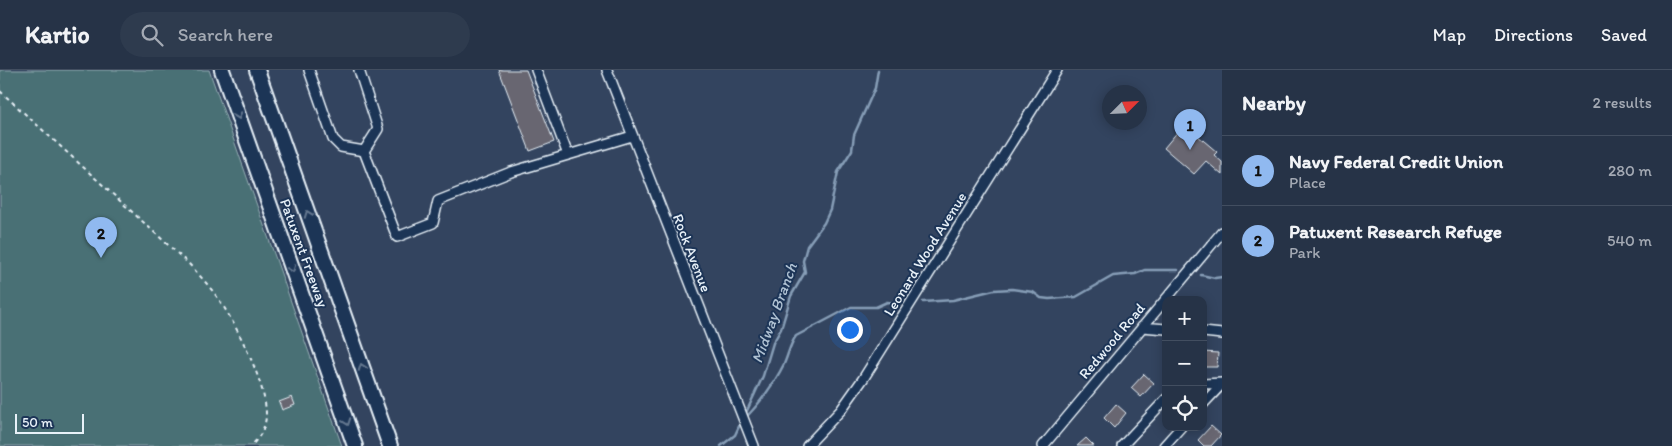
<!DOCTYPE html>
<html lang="en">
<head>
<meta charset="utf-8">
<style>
  :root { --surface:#263347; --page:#2e3b4e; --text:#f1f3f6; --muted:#a4aab4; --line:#424e60; --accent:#90b9f0 }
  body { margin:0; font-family:Itim,sans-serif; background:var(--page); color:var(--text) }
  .controls { position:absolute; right:15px; bottom:15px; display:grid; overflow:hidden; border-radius:10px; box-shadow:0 2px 12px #0003 }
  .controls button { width:45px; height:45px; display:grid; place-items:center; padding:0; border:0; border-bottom:1px solid var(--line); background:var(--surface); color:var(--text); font:25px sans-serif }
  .compass { position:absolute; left:1102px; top:15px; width:45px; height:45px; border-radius:50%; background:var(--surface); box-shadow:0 2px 12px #0003; rotate:66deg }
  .scale { position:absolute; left:15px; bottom:12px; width:69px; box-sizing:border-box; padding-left:5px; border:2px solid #e8f1f8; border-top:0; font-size:14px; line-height:18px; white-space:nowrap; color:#e8f1f8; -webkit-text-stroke:4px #1d3557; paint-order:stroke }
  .you { position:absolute; left:849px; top:259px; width:18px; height:18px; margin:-12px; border:4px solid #fff; border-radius:50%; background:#1a73e8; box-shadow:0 0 0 8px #1a73e833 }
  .badge { display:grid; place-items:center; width:32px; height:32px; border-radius:50%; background:var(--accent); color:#111; font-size:16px; font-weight:700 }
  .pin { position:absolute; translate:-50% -41px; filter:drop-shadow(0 1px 2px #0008) }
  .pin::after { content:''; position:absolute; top:26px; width:18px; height:15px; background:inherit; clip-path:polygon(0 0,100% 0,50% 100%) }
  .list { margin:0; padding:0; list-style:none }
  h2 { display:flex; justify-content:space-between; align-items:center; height:65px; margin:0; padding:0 20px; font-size:21px }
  h2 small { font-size:16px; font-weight:400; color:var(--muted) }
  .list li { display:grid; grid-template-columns:32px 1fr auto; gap:15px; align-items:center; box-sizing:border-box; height:70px; padding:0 20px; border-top:1px solid var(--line) }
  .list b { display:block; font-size:19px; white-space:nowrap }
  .list p { margin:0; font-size:16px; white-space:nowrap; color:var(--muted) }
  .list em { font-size:16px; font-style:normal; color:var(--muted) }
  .icon { flex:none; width:28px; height:28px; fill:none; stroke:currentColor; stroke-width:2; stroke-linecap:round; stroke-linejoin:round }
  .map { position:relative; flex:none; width:1222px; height:376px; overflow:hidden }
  header { display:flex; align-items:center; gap:30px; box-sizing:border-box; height:70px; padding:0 25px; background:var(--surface); border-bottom:1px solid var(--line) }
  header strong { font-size:24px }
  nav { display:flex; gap:28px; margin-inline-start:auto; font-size:18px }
  .search { width:350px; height:45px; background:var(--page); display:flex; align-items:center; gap:12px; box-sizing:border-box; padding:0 18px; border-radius:28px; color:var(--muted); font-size:19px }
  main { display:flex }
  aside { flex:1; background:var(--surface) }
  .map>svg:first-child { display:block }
  .green { fill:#497075; stroke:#98b0b6 }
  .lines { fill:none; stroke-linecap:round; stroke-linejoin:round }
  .stream { stroke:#879eb7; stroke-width:2.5 }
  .building { fill:#676671; stroke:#e8f1f8 }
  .minor-casing { stroke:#e8f1f8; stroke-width:12 }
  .highway-casing { stroke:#e8f1f8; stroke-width:18 }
  .path { stroke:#e8f1f8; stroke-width:2; stroke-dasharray:4 4; stroke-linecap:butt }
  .minor { stroke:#1d3557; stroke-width:9 }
  .highway { stroke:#1d3557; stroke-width:14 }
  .oneway { stroke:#64778f }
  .labels { text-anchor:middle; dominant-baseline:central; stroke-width:4; stroke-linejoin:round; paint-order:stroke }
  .street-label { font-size:15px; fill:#e8f1f8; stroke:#1d3557 }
  .water-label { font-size:16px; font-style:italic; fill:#afc1d2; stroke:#1d3557 }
</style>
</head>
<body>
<header>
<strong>Kartio</strong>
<div class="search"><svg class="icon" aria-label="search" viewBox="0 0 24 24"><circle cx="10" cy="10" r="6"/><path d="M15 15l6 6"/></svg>Search here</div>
<nav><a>Map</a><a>Directions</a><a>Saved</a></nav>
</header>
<main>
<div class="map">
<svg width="1222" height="376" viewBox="0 0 1222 376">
  <rect width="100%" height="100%" fill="#33445f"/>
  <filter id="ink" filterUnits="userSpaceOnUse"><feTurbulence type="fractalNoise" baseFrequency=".02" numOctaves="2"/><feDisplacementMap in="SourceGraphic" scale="10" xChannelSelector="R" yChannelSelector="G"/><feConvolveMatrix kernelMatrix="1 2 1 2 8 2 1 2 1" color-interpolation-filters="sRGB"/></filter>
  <g filter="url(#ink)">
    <path class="green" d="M 0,0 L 209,0 L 342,376 L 0,376 Z"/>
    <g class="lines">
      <path class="stream" d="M 1201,205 L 1215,208 L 1222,207
        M 923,232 L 953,230 L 994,220 L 1012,219 L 1033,222 L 1041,228 L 1049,229 L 1076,227 L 1113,206 L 1135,204 L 1145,200 L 1178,200
        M 745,345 L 763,306 L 773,273 L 781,259 L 791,226 L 805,202 L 803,191 L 807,176 L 824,153 L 830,140 L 838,102 L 852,80 L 854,65 L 875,18 L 878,0
        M 745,348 C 759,335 775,312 784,294 C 788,285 790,274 796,266 L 851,237 L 876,237 L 887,232 L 898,233
        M 721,376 L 735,365 L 741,352"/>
    </g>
    <path class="building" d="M 499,0 L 526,0 L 554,72 L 530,81 Z
      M 1184,54 L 1217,82 L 1214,85 L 1222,92 L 1222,105 L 1206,91 L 1194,104 L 1164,78 Z
      M 1203,282 L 1218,283 L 1217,297 L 1203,297 Z
      M 1144,304 L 1154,313 L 1141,327 L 1131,318 Z
      M 292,327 L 295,335 L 282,340 L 279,332 Z
      M 1116,334 L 1126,343 L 1114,358 L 1104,348 Z
      M 1211,356 L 1221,365 L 1211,376 L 1204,376 L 1198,370 Z
      M 1086,368 L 1094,376 L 1077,376 Z"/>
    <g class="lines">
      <defs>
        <path id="minor" d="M 309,0 L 333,69 L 341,77 L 364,81
          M 359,0 L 378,59 L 364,81
          M 536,0 L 568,85
          M 607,0 L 754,376
          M 364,81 L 397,167 L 433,153 L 438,131 L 511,102 L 632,66
          M 1142,257 L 1166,259
          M 1203,262 L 1222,264
          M 1203,314 L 1222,313
          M 1203,334 L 1222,314
          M 807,376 L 841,340 L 863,309 L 1057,0
          M 1043,376 L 1222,162
          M 1122,376 L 1166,329
          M 1164,376 L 1181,357"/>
        <path id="highway" d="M 222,0 L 355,376
          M 257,0 L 390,376"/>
      </defs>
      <use href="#minor" class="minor-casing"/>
      <use href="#highway" class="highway-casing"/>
      <path class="path" d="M 0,21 L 189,194 C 202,208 215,222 225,239 C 240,263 272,325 265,353 C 263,362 257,370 251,376"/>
      <use href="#minor" class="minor"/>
      <use href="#highway" class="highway"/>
    </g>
    <defs><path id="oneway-chevron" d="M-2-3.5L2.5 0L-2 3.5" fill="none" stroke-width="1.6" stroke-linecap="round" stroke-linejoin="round" transform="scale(1.25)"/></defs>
    <g class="oneway">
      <use href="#oneway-chevron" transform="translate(238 46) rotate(70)"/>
      <use href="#oneway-chevron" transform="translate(308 144) rotate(-110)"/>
      <use href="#oneway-chevron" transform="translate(292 199) rotate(70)"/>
      <use href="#oneway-chevron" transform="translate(362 297) rotate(-110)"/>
      <use href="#oneway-chevron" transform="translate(347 352) rotate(70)"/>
    </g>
  </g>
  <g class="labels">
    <g class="street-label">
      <text transform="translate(304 183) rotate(70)">Patuxent Freeway</text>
      <text transform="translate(692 183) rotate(69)">Rock Avenue</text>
      <text transform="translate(925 184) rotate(-58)">Leonard Wood Avenue</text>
      <text transform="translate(1112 271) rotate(-50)">Redwood Road</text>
    </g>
    <g class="water-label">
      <text transform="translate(774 243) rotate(-70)">Midway Branch</text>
    </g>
  </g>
</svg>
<div class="controls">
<button>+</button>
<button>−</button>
<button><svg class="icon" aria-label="locate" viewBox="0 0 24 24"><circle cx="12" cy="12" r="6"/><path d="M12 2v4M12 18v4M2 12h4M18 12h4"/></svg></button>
</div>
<svg class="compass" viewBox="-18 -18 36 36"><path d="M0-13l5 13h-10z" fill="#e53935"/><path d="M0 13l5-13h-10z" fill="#a4aab4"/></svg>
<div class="scale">50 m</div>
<div class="you"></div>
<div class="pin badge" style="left:1190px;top:80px">1</div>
<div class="pin badge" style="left:101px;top:188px">2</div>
</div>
<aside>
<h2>Nearby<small>2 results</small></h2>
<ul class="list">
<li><span class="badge">1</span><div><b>Navy Federal Credit Union</b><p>Place</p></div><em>280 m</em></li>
<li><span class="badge">2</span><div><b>Patuxent Research Refuge</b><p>Park</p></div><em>540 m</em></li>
</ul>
</aside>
</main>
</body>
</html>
